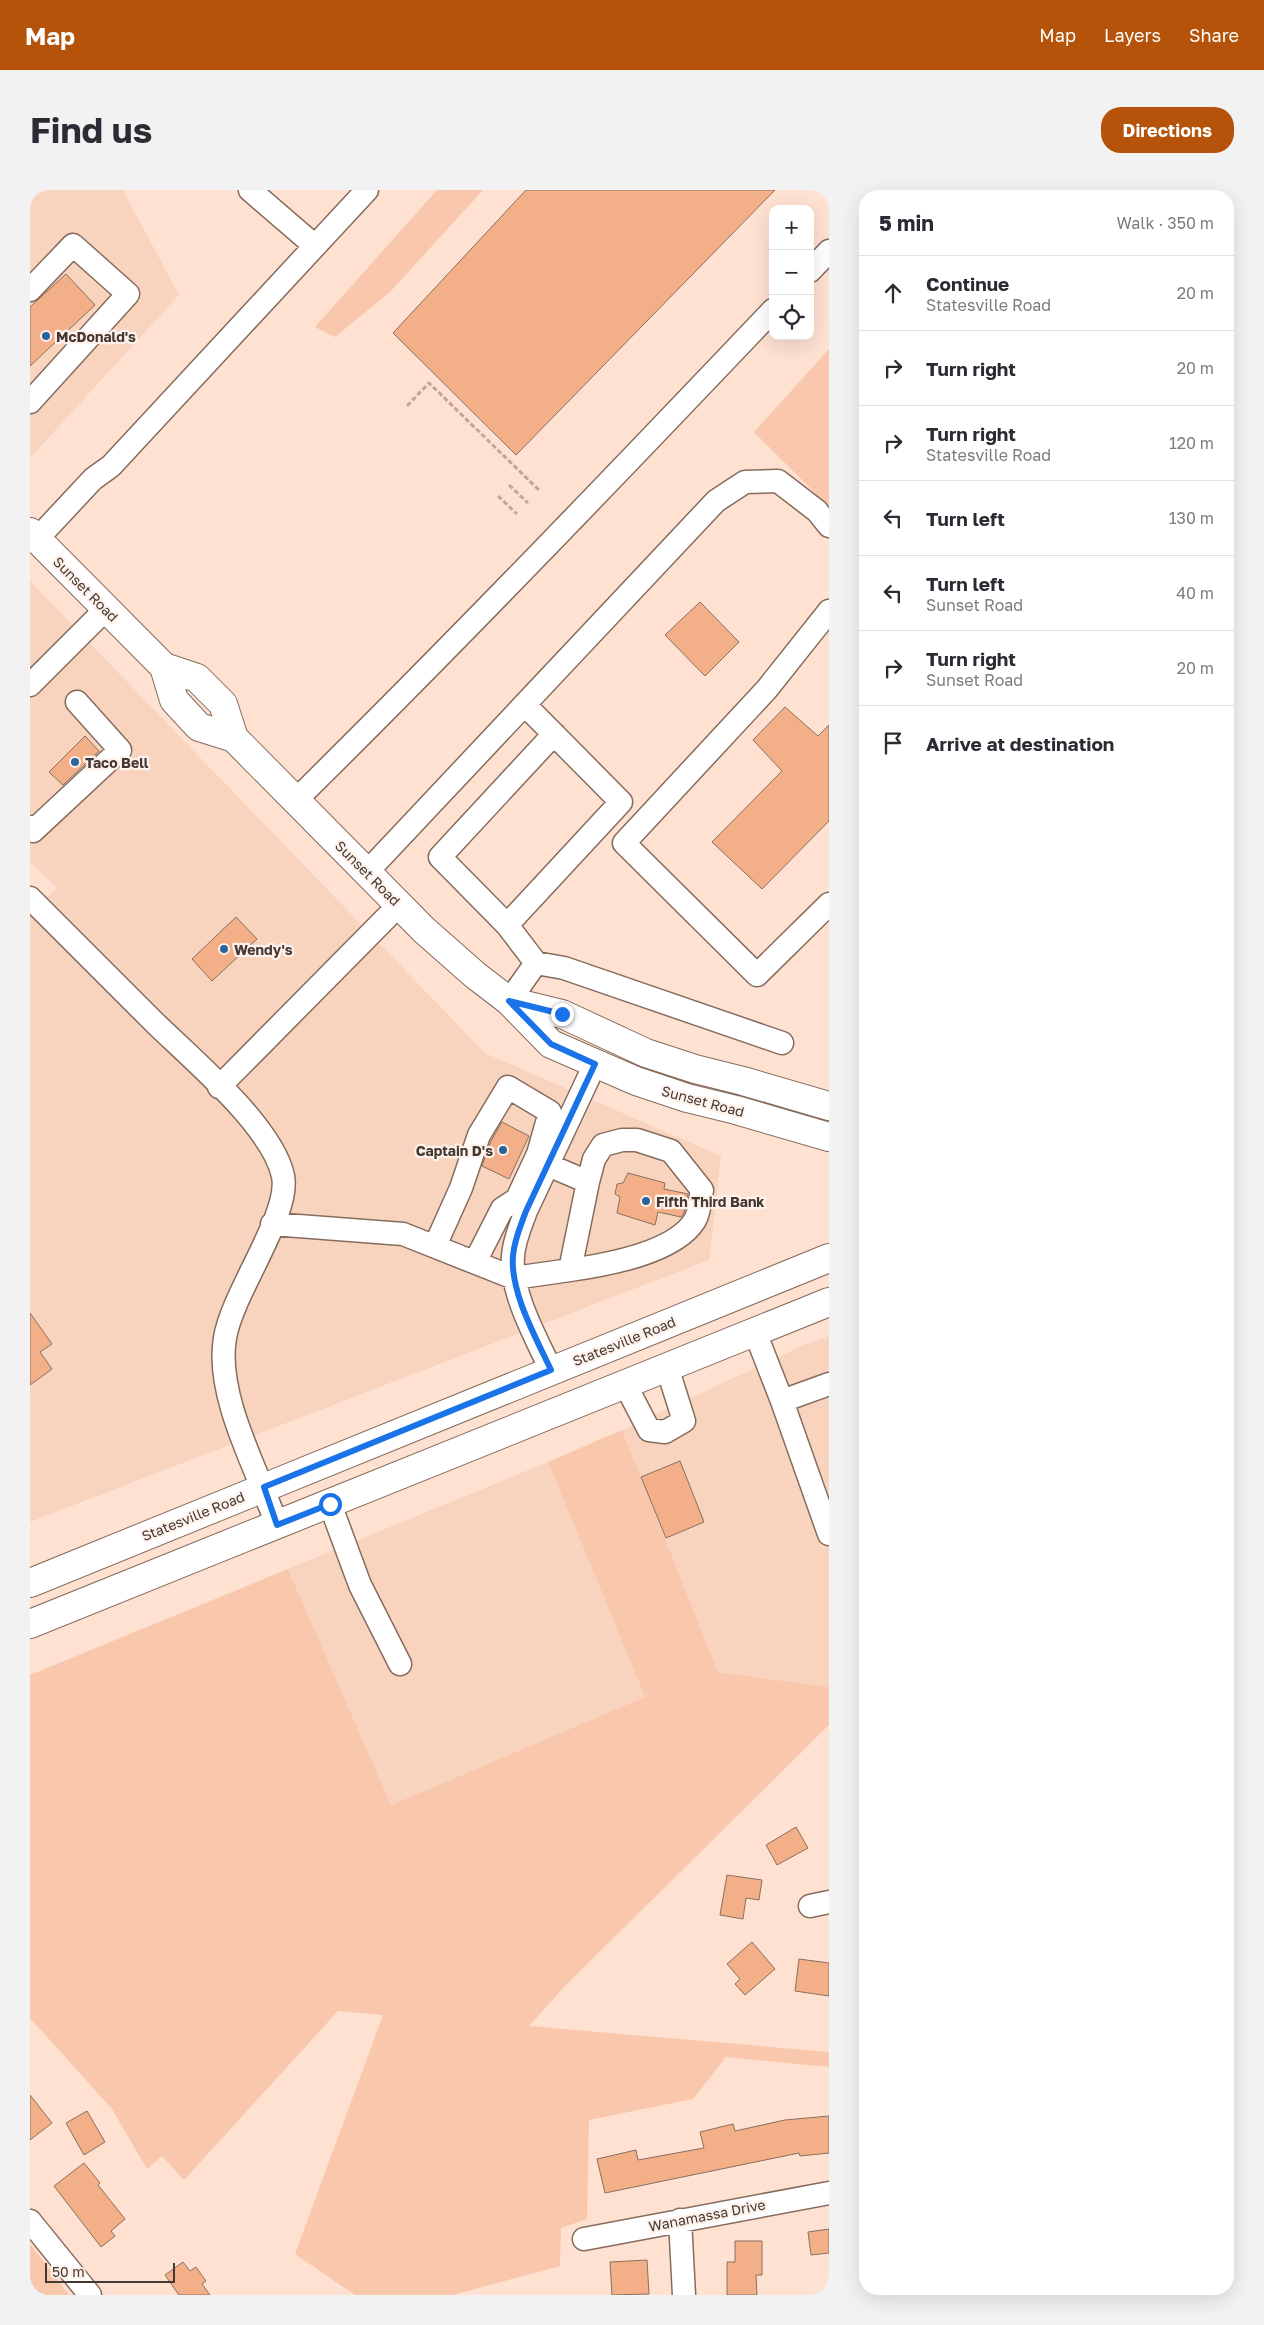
<!DOCTYPE html>
<html lang="en">
<head>
<meta charset="utf-8">
<style>
  :root { --surface:#fff; --page:#f2f2f3; --text:#2b2b33; --muted:#7c7c81; --line:#e1e1e2; --accent:#b45309 }
  body { margin:0; font-family:"Golos Text",sans-serif; background:var(--page); color:var(--text) }
  .controls { position:absolute; right:15px; top:15px; display:grid; overflow:hidden; border-radius:10px; box-shadow:0 5px 20px #0002 }
  .controls button { width:45px; height:45px; display:grid; place-items:center; padding:0; border:0; border-bottom:1px solid var(--line); background:var(--surface); color:var(--text); font:25px sans-serif }
  .scale { position:absolute; left:15px; bottom:12px; width:130px; box-sizing:border-box; padding-left:5px; border:2px solid #443832; border-top:0; font-size:14px; line-height:18px; white-space:nowrap; color:#443832; -webkit-text-stroke:4px #fff2ec; paint-order:stroke }
  .stop { position:absolute; width:15px; height:15px; margin:-11px; border:4px solid #1a73e8; border-radius:50%; background:#fff }
  .stop.end { background:#1a73e8; border-color:#fff; box-shadow:0 1px 5px #0008 }
  .list { margin:0; padding:0; list-style:none }
  h2 { display:flex; justify-content:space-between; align-items:center; height:65px; margin:0; padding:0 20px; font-size:21px }
  h2 small { font-size:16px; font-weight:400; color:var(--muted) }
  .list li { display:grid; grid-template-columns:32px 1fr auto; gap:15px; align-items:center; box-sizing:border-box; height:75px; padding:0 20px; border-top:1px solid var(--line) }
  .list b { display:block; font-size:19px; white-space:nowrap }
  .list p { margin:0; font-size:16px; white-space:nowrap; color:var(--muted) }
  .list em { font-size:16px; font-style:normal; color:var(--muted) }
  .icon { flex:none; width:28px; height:28px; fill:none; stroke:currentColor; stroke-width:2; stroke-linecap:round; stroke-linejoin:round }
  .map { position:relative; flex:none; width:799px; height:2105px; overflow:hidden; border-radius:20px }
  header { display:flex; align-items:center; gap:30px; box-sizing:border-box; height:70px; padding:0 25px; background:var(--accent); color:#fff }
  header strong { font-size:24px }
  nav { display:flex; gap:28px; margin-inline-start:auto; font-size:18px }
  .intro { display:flex; align-items:center; justify-content:space-between; box-sizing:border-box; height:120px; padding:0 30px }
  h1 { margin:0; font-size:35px }
  .button { padding:12px 22px; border-radius:20px; background:var(--accent); color:#fff; font-size:18px; font-weight:700 }
  main { display:flex; gap:30px; padding:0 30px }
  aside { flex:1; background:var(--surface); border-radius:20px; box-shadow:0 5px 20px #0002 }
  .map>svg:first-child { display:block }
  .built { fill:#f8d4bf }
  .green { fill:#f8c7ac }
  .building { fill:#f3b088; stroke:#896f60 }
  .lines { fill:none; stroke-linecap:round; stroke-linejoin:round }
  .minor-casing { stroke:#866c5d; stroke-width:25 }
  .major-casing { stroke:#866c5d; stroke-width:30 }
  .path { stroke:#bfa79b; stroke-width:3; stroke-dasharray:5 2.5; stroke-linecap:butt }
  .minor { stroke:#fff; stroke-width:22 }
  .major { stroke:#fff; stroke-width:28 }
  .route { stroke:#1a73e8; stroke-width:6 }
  .poi-dot { fill:#2a649c; stroke:#fff2ec; stroke-width:2 }
  .labels { text-anchor:middle; dominant-baseline:central; stroke-width:4.5; stroke-linejoin:round; paint-order:stroke }
  .poi-label { font-size:14px; font-weight:bold; fill:#443832; stroke:#fff2ec; text-anchor:start }
  .street-label { font-size:14px; fill:#443832; stroke:#fff2ec }
</style>
</head>
<body>
<header>
<strong>Map</strong>
<nav><a>Map</a><a>Layers</a><a>Share</a></nav>
</header>
<div class="intro"><h1>Find us</h1><a class="button">Directions</a></div>
<main>
<div class="map">
<svg width="799" height="2105" viewBox="0 0 799 2105">
  <rect width="100%" height="100%" fill="#ffe1d1"/>
  <path class="built" d="M 0,0 L 93,0 L 149,105 L 0,268 Z
    M 0,391 L 455,863 L 691,966 L 679,1070 L 0,1332 L 0,723 L 27,698 L 0,672 Z
    M 799,1146 L 799,1497 L 688,1482 L 592,1240 L 776,1154 Z
    M 518,1272 L 615,1507 L 361,1615 L 258,1379 Z"/>
  <path class="green" d="M 407,0 L 453,0 L 360,102 L 305,147 L 285,137 Z
    M 799,159 L 799,317 L 724,242 Z
    M 592,1240 L 688,1482 L 799,1497 L 799,1535 L 535,1796 L 499,1836 L 799,1862 L 799,1877 L 696,1867 L 663,1909 L 559,1930 L 557,2029 L 531,2038 L 530,2076 L 423,2105 L 325,2105 L 265,2064 L 353,1825 L 308,1821 L 154,1990 L 132,1966 L 117,1979 L 82,1919 L 0,1828 L 0,1485 L 258,1379 L 361,1615 L 615,1507 L 518,1272 Z
    M 0,2054 L 39,2105 L 0,2105 Z"/>
  <path class="building" d="M 496,0 L 745,0 L 486,265 L 363,143 Z
    M 36,84 L 65,115 L 0,176 L 0,117 Z
    M 670,412 L 709,452 L 675,486 L 635,445 Z
    M 755,517 L 788,546 L 799,535 L 799,631 L 732,699 L 682,652 L 752,581 L 723,550 Z
    M 55,546 L 69,561 L 33,595 L 19,582 Z
    M 206,727 L 227,749 L 182,791 L 162,769 Z
    M 472,932 L 499,946 L 479,989 L 452,976 L 461,951 Z
    M 598,983 L 635,993 L 634,999 L 658,1004 L 654,1023 L 651,1027 L 628,1022 L 625,1035 L 587,1023 L 590,1007 L 585,1004 L 587,994 L 593,993 Z
    M 0,1123 L 22,1154 L 10,1162 L 22,1179 L 0,1195 Z
    M 650,1271 L 674,1332 L 636,1348 L 611,1287 Z
    M 766,1637 L 778,1658 L 747,1675 L 736,1655 Z
    M 697,1685 L 732,1690 L 729,1710 L 716,1708 L 713,1729 L 690,1725 Z
    M 722,1752 L 745,1779 L 715,1805 L 705,1794 L 710,1789 L 697,1774 Z
    M 769,1769 L 799,1773 L 799,1806 L 765,1801 Z
    M 0,1905 L 22,1933 L 0,1950 Z
    M 57,1921 L 75,1952 L 54,1965 L 36,1933 Z
    M 799,1926 L 799,1963 L 770,1966 L 769,1963 L 575,2003 L 567,1969 L 606,1960 L 608,1970 L 674,1958 L 670,1942 L 703,1934 L 705,1941 L 755,1930 Z
    M 54,1973 L 70,1993 L 68,1995 L 95,2029 L 81,2041 L 85,2046 L 71,2057 L 24,1996 Z
    M 799,2039 L 799,2063 L 781,2065 L 778,2042 Z
    M 705,2051 L 732,2051 L 732,2085 L 726,2085 L 727,2105 L 697,2105 L 697,2072 L 705,2072 Z
    M 617,2070 L 619,2104 L 582,2105 L 580,2072 Z
    M 153,2072 L 160,2081 L 166,2077 L 176,2091 L 172,2094 L 180,2105 L 149,2105 L 135,2085 Z"/>
  <g class="lines">
    <defs>
      <path id="minor" d="M 220,0 L 285,56
        M 780,81 L 799,61
        M 0,100 L 43,55 L 98,104 L 0,212
        M 7,349 L 63,289 L 81,276 L 337,0
        M 799,421 L 737,499 L 594,653 L 727,785 L 799,714
        M 0,495 L 76,419
        M 495,515 C 527,547 559,580 591,612 L 477,735 L 410,667 L 524,544
        M 266,610 C 428,450 586,285 743,120
        M 0,637 L 3,641 L 90,560 L 47,512
        M 337,682 L 686,311 L 715,292 L 748,291 L 787,321 L 799,336
        M 0,708 C 42,750 84,792 126,834 C 162,869 243,937 253,986 C 261,1024 202,1103 195,1148 C 185,1206 228,1281 247,1335
        M 477,735 L 506,773 L 479,811
        M 506,773 L 534,778 L 752,853
        M 189,897 L 369,715
        M 518,975 L 558,992 L 564,969 L 573,955 L 592,950 L 607,950 L 641,961 L 672,1000 C 670,1008 670,1022 665,1030 C 645,1063 575,1075 540,1080
        M 242,1034 L 373,1044 L 484,1088 L 540,1080 L 558,992
        M 405,1056 L 431,998 L 449,945 L 478,897 L 520,922 L 508,964 L 487,1009 L 472,1019 L 445,1072
        M 725,1142 L 752,1211 L 799,1194
        M 521,1180 C 506,1148 480,1102 483,1066 C 484,1050 491,1035 496,1021 L 565,874
        M 595,1194 L 619,1240 L 635,1242 L 654,1231 L 637,1177
        M 752,1211 L 799,1344
        M 300,1314 L 330,1395 L 370,1474
        M 780,1716 L 799,1712
        M 650,2030 L 654,2105
        M 0,2031 L 60,2105
        M 554,2049 L 799,2003"/>
      <path id="major" d="M 0,342 L 134,477 L 167,488 L 193,514 L 204,548 L 394,740 L 445,785 L 479,811 L 521,854 L 606,891 L 657,908 L 706,920 L 799,947
        M 134,477 L 144,510 L 156,523 L 169,537 L 204,548
        M 479,811 L 532,824 L 616,863 L 665,879 L 713,891 L 799,916
        M 0,1393 L 799,1068
        M 0,1434 L 799,1112"/>
    </defs>
    <use href="#minor" class="minor-casing"/>
    <use href="#major" class="major-casing"/>
    <path class="path" d="M 377,216 L 399,193 L 510,301
      M 479,295 L 498,313
      M 468,306 L 487,324"/>
    <use href="#minor" class="minor"/>
    <use href="#major" class="major"/>
  </g>
  <g class="lines">
    <path class="route" d="M 300,1314 L 247,1335 L 234,1297 L 521,1180 C 506,1148 480,1102 483,1066 C 484,1050 491,1035 496,1021 L 565,874 L 521,854 L 479,811 L 532,824"/>
  </g>
  <g class="poi-dot">
    <circle cx="16" cy="146" r="5"/>
    <circle cx="45" cy="572" r="5"/>
    <circle cx="194" cy="759" r="5"/>
    <circle cx="473" cy="960" r="5"/>
    <circle cx="616" cy="1011" r="5"/>
  </g>
  <g class="labels">
    <g class="poi-label">
      <text x="26" y="146">McDonald's</text>
      <text x="55" y="572">Taco Bell</text>
      <text x="204" y="759">Wendy's</text>
      <text x="463" y="960" text-anchor="end">Captain D's</text>
      <text x="626" y="1011">Fifth Third Bank</text>
    </g>
    <g class="street-label">
      <text transform="translate(56 399) rotate(45)">Sunset Road</text>
      <text transform="translate(338 683) rotate(45)">Sunset Road</text>
      <text transform="translate(673 911) rotate(15)">Sunset Road</text>
      <text transform="translate(594 1151) rotate(-22)">Statesville Road</text>
      <text transform="translate(163 1326) rotate(-22)">Statesville Road</text>
      <text transform="translate(677 2025) rotate(-11)">Wanamassa Drive</text>
    </g>
  </g>
</svg>
<div class="controls">
<button>+</button>
<button>−</button>
<button><svg class="icon" aria-label="locate" viewBox="0 0 24 24"><circle cx="12" cy="12" r="6"/><path d="M12 2v4M12 18v4M2 12h4M18 12h4"/></svg></button>
</div>
<div class="scale">50 m</div>
<div class="stop" style="left:300px;top:1314px"></div>
<div class="stop end" style="left:532px;top:824px"></div>
</div>
<aside>
<h2>5 min<small>Walk · 350 m</small></h2>
<ul class="list">
<li><svg class="icon" aria-label="ahead" viewBox="0 0 24 24"><path d="M12 20V5M6 11l6-6 6 6"/></svg><div><b>Continue</b><p>Statesville Road</p></div><em>20 m</em></li>
<li><svg class="icon" aria-label="right" viewBox="0 0 24 24"><path d="M7 20v-9h11M14 6l5 5-5 5"/></svg><div><b>Turn right</b></div><em>20 m</em></li>
<li><svg class="icon" aria-label="right" viewBox="0 0 24 24"><path d="M7 20v-9h11M14 6l5 5-5 5"/></svg><div><b>Turn right</b><p>Statesville Road</p></div><em>120 m</em></li>
<li><svg class="icon" aria-label="left" viewBox="0 0 24 24"><path d="M17 20v-9H6M10 6l-5 5 5 5"/></svg><div><b>Turn left</b></div><em>130 m</em></li>
<li><svg class="icon" aria-label="left" viewBox="0 0 24 24"><path d="M17 20v-9H6M10 6l-5 5 5 5"/></svg><div><b>Turn left</b><p>Sunset Road</p></div><em>40 m</em></li>
<li><svg class="icon" aria-label="right" viewBox="0 0 24 24"><path d="M7 20v-9h11M14 6l5 5-5 5"/></svg><div><b>Turn right</b><p>Sunset Road</p></div><em>20 m</em></li>
<li><svg class="icon" aria-label="arrive" viewBox="0 0 24 24"><path d="M6 21V4h12l-3 4 3 4H6"/></svg><div><b>Arrive at destination</b></div></li>
</ul>
</aside>
</main>
</body>
</html>
